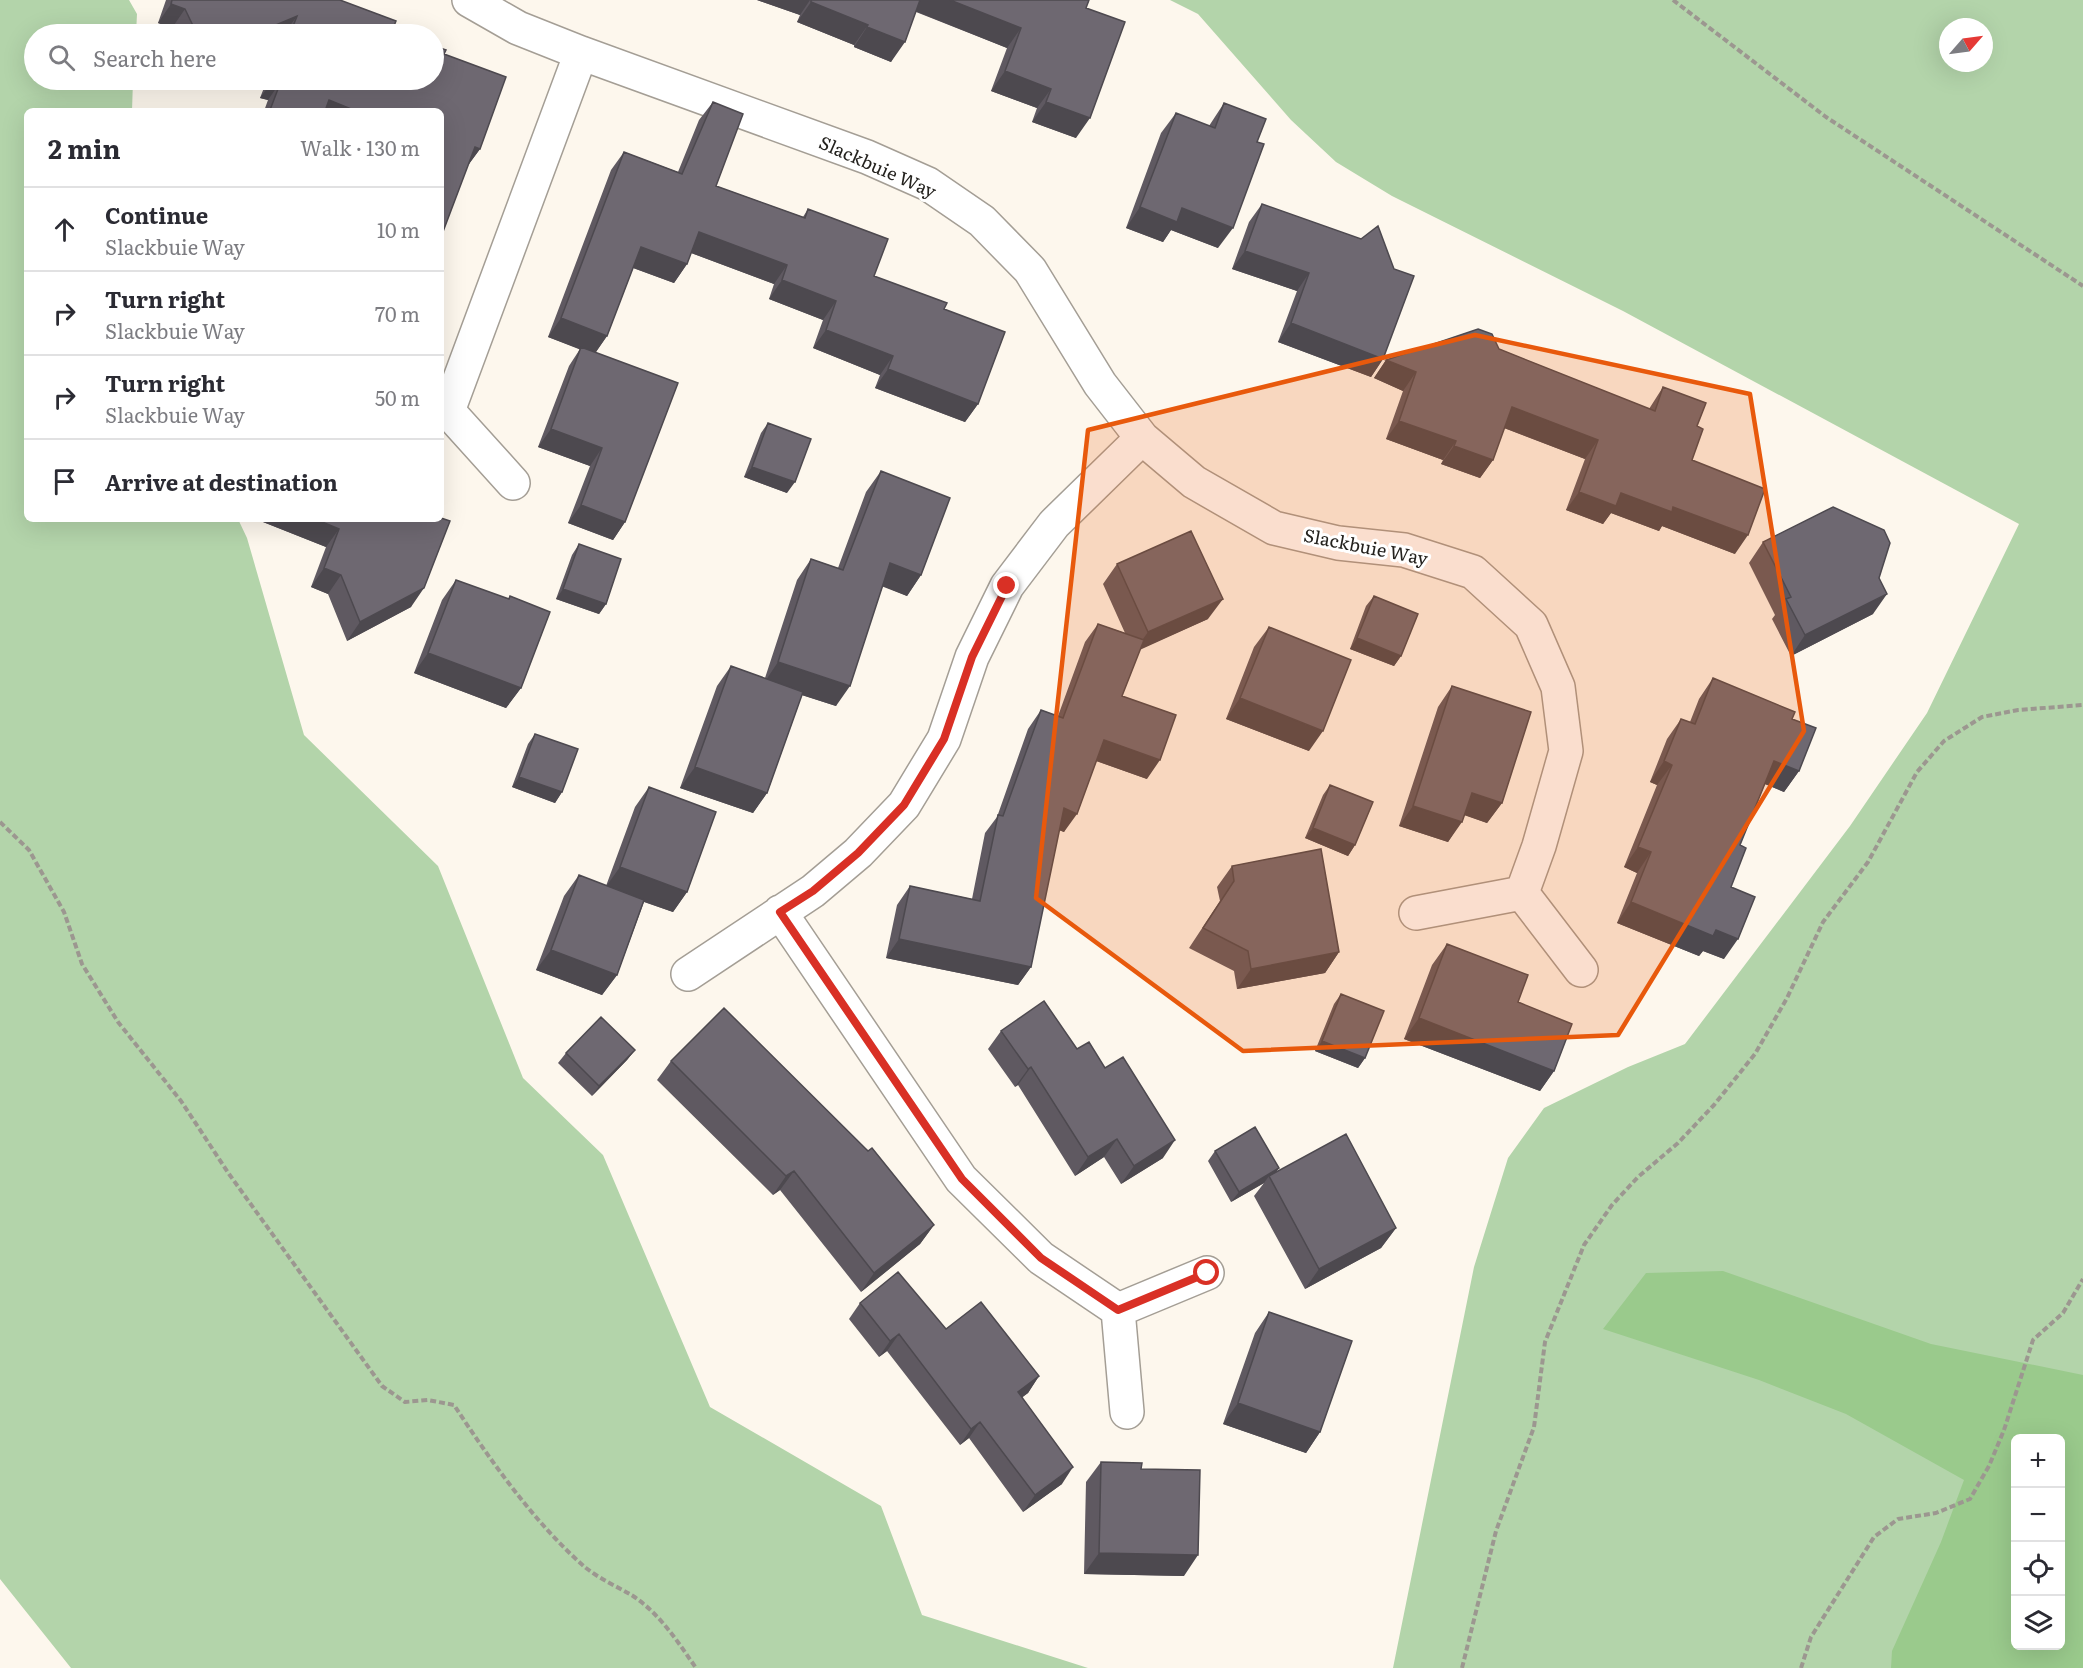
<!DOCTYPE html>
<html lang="en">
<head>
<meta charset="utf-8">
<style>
  :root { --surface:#fff; --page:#f7f7f7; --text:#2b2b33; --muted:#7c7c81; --line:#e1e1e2 }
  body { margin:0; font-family:Literata,serif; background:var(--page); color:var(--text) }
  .controls { position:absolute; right:18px; bottom:18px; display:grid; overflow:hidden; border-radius:9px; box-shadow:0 6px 24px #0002 }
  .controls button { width:54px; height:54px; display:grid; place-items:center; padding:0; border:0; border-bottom:2px solid var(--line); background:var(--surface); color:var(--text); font:30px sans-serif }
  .compass { position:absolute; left:1939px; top:18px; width:54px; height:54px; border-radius:50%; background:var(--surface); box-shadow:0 6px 24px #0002; rotate:62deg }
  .stop { position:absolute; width:18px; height:18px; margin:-14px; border:4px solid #d93025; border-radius:50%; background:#fff }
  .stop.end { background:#d93025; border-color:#fff; box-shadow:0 2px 6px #0008 }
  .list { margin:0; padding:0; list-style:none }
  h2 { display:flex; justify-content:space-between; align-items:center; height:78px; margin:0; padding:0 24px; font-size:26px }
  h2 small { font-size:20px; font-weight:400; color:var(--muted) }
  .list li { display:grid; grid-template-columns:39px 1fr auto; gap:18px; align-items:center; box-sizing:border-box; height:84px; padding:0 24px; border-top:2px solid var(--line) }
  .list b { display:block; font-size:22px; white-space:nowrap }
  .list p { margin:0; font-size:20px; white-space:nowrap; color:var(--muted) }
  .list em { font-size:20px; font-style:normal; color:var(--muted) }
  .icon { flex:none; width:33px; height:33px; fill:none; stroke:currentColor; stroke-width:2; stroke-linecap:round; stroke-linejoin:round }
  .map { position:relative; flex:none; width:2083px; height:1668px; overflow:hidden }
  .search { position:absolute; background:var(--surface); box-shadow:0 6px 24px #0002; left:24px; top:24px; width:420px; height:66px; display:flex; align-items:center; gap:15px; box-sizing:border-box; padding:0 21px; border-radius:33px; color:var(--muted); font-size:22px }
  .panel { position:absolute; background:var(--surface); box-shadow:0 6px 24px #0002; left:24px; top:108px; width:420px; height:414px; border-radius:9px }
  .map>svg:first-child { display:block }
  .green { fill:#b3d4aa; fill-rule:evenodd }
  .forest { fill:#9aca8c; fill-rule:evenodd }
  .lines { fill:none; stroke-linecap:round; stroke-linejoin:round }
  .minor-casing { stroke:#a49e95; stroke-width:36 }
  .path { stroke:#9c9790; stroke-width:4; stroke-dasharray:6 3; stroke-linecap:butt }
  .minor { stroke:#fff; stroke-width:33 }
  .wall { fill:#5f5961 }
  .shaded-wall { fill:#4d494f }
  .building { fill:#6e6871; stroke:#4d494f; stroke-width:1.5 }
  .route { stroke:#d93025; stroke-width:8 }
  .marked { fill:#e8590c; fill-opacity:0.2; stroke:#e8590c; stroke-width:4.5; stroke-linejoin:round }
  .labels { text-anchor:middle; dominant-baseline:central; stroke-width:6; stroke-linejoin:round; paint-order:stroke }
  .street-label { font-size:18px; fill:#24221e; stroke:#fff }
</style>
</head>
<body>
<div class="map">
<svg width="2083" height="1668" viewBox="0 0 2083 1668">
  <rect width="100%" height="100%" fill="#fdf7ed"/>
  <path class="green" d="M 0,0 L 129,0 L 137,14 L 136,34 L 34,34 L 34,80 L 133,80 L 132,111 L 27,111 L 27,519 L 238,519 L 247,538 L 304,735 L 438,866 L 523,1078 L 603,1155 L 710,1407 L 881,1506 L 922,1615 L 1088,1668 L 71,1668 L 0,1579 Z
    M 1170,0 L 2083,0 L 2083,1668 L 1393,1668 L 1474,1267 L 1508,1158 L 1544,1108 L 1628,1067 L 1685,1044 L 1850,826 L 1927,713 L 2019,524 L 1623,311 L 1392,196 L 1336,162 L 1291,120 L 1198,14 ZM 1948,27 L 1984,27 L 1984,63 L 1948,63 ZM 2016,1438 L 2060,1438 L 2060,1646 L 2016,1646 Z"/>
  <path class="forest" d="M 1723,1271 L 1931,1344 L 2083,1375 L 2083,1668 L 1891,1668 L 1892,1651 L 1941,1542 L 1964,1480 L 1846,1414 L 1759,1380 L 1603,1329 L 1646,1273 ZM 2016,1438 L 2060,1438 L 2060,1646 L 2016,1646 Z"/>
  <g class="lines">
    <defs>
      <path id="minor" d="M 469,0 L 518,28 L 581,53 L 867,157 L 928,184 L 982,221 L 1030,270 L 1100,384 L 1142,438 L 1194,482 L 1274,528 L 1338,543 L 1404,550 L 1473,572 L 1531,625 L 1558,687 L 1566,751 L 1539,846 L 1522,893
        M 448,411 L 581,53
        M 441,412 L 448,411 L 513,483
        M 780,912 L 961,1179 L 1041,1258 L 1118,1310 L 1207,1273
        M 1416,913 L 1522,893 L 1581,970
        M 688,974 L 813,891 L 858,853 L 904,805 L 944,739 L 972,657 L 1007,586 L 1054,524 L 1142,438
        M 1118,1310 L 1127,1412"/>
    </defs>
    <use href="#minor" class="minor-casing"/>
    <path class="path" d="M 1673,0 L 1826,117 L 2083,286
      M 0,822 L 29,850 L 64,912 L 82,964 L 118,1022 L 181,1101 L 229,1174 L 382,1386 L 405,1402 L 428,1400 L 454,1405 C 490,1460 536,1525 586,1568 C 600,1579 618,1587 633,1596 C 660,1614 678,1642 696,1668
      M 1462,1668 L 1496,1531 L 1534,1427 L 1545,1342 L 1584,1245 L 1612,1205 L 1638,1177 L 1678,1143 L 1714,1105 L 1755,1054 L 1787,998 L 1823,922 L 1868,862 L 1917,772 L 1944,741 L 1982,717 L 2018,710 L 2083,705
      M 1801,1668 L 1811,1637 L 1874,1537 L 1898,1519 L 1936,1513 L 1970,1499 L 1989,1466 L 2004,1430 L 2033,1340 L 2063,1313 L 2083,1279"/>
    <use href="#minor" class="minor"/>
  </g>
  <path class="wall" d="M 166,0 L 340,0 L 392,31 L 402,34 L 175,34 L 172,28 L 158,23 Z
    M 757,0 L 1089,0 L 1086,8 L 1076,138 L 1032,122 L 1037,108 L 991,91 L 1007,48 L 916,12 L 891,62 L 854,47 L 854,45 L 797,22 L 800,15 Z
    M 444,54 L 480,149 L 469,164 L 441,111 L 264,111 L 268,100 L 260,98 L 267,80 L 434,80 Z
    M 713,102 L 716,186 L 803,217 L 808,209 L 874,276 L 944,309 L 978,404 L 965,422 L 875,388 L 880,375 L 813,348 L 823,320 L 769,299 L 774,284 L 691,253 L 687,264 L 674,283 L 633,268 L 607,336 L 595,353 L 625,522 L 613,540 L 568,523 L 590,466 L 538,447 L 569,366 L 580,349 L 548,337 L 611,170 L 624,152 L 678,172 L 699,120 Z
    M 1224,103 L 1218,248 L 1171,230 L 1163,242 L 1126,228 L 1161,133 L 1176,113 L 1209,126 Z
    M 1262,204 L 1394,269 L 1383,359 L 1371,377 L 1278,342 L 1297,291 L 1232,269 L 1249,222 Z
    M 1499,349 L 1649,409 L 1663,387 L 1697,426 L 1692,460 L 1735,554 L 1662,526 L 1659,531 L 1611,513 L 1603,524 L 1566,510 L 1585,459 L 1504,428 L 1493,460 L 1480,478 L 1441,464 L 1443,460 L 1386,439 L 1403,391 L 1374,378 L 1386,360 Z
    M 768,423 L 787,493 L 744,477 L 761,433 Z
    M 881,471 L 921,575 L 907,596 L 883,586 L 836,706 L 802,695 L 767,793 L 753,813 L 680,788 L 717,686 L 731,666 L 765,678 L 797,580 L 811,559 L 838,568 L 866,492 Z
    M 265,519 L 441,519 L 411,607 L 347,641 L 328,594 L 311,587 L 326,547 L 263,522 Z
    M 1763,542 L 1879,578 L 1873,614 L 1791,656 L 1772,619 L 1775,615 L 1749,563 Z
    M 579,544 L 606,604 L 599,614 L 556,599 L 572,555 Z
    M 1117,564 L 1208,619 L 1140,649 L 1122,696 L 1147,779 L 1096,761 L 1064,832 L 1059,830 L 1031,967 L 1018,985 L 886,958 L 897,905 L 910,886 L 972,899 L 985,833 L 997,817 L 1028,729 L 1041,710 L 1058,716 L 1085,642 L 1098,624 L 1125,633 L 1103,584 Z
    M 456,580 L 508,599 L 510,596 L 521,688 L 506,708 L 414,673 L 442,600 Z
    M 1374,596 L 1401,656 L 1394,666 L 1350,649 L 1366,606 Z
    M 1269,627 L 1309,751 L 1226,719 L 1254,647 Z
    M 1713,678 L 1792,719 L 1799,771 L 1784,792 L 1765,784 L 1740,845 L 1731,887 L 1724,959 L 1703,951 L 1699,956 L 1617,923 L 1637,873 L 1624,867 L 1657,785 L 1650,782 L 1667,739 L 1681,719 L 1690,722 L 1699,699 Z
    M 1452,686 L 1502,803 L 1487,823 L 1465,815 L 1448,842 L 1399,826 L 1438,707 Z
    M 535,734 L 562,792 L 555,803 L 512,787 L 528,744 Z
    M 1330,785 L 1355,845 L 1348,856 L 1305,838 L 1323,795 Z
    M 649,787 L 687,892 L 673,912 L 644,902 L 617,975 L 602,995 L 536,970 L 564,896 L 579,875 L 606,886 L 635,807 Z
    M 1232,866 L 1339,952 L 1325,973 L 1237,989 L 1234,971 L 1189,948 L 1220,901 L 1217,887 Z
    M 1447,944 L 1518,1002 L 1554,1071 L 1540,1091 L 1404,1039 L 1432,965 Z
    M 1341,994 L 1365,1058 L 1358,1068 L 1315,1051 L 1334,1004 Z
    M 1001,1031 L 1077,1049 L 1163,1158 L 1121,1184 L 1104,1157 L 1075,1176 L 1018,1085 L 1015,1087 L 988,1049 Z
    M 635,1050 L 627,1060 L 592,1096 L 558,1063 L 566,1053 Z
    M 671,1061 L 934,1225 L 920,1244 L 861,1292 L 780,1190 L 773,1195 L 657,1080 Z
    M 1215,1151 L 1279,1168 L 1276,1172 L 1396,1228 L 1381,1248 L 1305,1289 L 1254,1196 L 1264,1183 L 1231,1202 L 1208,1161 Z
    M 860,1303 L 946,1329 L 1039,1376 L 1028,1393 L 1022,1397 L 1062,1484 L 1023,1512 L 969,1438 L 960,1445 L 887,1351 L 879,1357 L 849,1319 Z
    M 1269,1312 L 1320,1432 L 1306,1453 L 1223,1424 L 1255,1333 Z
    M 1101,1462 L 1141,1469 L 1184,1576 L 1084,1574 L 1086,1482 Z"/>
  <path class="shaded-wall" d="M 757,0 L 810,0 L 800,15 Z
    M 916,0 L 950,0 L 1021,28 L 1007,48 L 910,9 Z
    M 811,2 L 868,25 L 854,45 L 797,22 Z
    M 171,4 L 185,9 L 172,28 L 158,23 Z
    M 297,16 L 284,34 L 254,34 Z
    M 867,27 L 905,42 L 891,62 L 854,47 Z
    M 1005,71 L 1051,89 L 1037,108 L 991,91 Z
    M 273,80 L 281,81 L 268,100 L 260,98 Z
    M 329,100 L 356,111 L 321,111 Z
    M 1046,102 L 1090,118 L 1076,138 L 1032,122 Z
    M 475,147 L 480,149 L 466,168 Z
    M 1140,207 L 1182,208 L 1233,228 L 1218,248 L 1171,230 L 1163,242 L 1126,228 Z
    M 699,232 L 787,265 L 774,284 L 686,251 Z
    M 641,247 L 687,264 L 674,283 L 628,266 Z
    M 1245,251 L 1309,273 L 1297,291 L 1232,269 Z
    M 782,280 L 836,301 L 823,320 L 769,299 Z
    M 561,318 L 607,336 L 594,355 L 548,337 Z
    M 1291,323 L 1383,359 L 1371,377 L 1278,342 Z
    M 826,330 L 893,356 L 880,375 L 813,348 Z
    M 1386,360 L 1416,372 L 1403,391 L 1374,378 Z
    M 888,369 L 978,404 L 965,422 L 875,388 Z
    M 1512,407 L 1598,440 L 1585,459 L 1499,426 Z
    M 1399,421 L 1456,441 L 1443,460 L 1386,439 Z
    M 551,429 L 602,448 L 590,466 L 538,447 Z
    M 1454,446 L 1493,460 L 1480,478 L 1441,464 Z
    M 752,467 L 795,482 L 787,493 L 744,477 Z
    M 1579,492 L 1621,493 L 1673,507 L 1748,535 L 1735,554 L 1662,526 L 1659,531 L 1611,513 L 1603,524 L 1566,510 Z
    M 581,505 L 625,522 L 613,540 L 568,523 Z
    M 266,519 L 315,519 L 339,529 L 326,547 L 263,522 Z
    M 890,563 L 921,575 L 907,596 L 876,584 Z
    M 324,568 L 341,575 L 328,594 L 311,587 Z
    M 424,588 L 411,607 L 347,641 L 360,622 Z
    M 563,589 L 606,604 L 599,614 L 556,599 Z
    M 1887,594 L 1873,614 L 1791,656 L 1805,635 Z
    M 1223,599 L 1208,619 L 1133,653 L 1148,632 Z
    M 1357,638 L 1401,656 L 1394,666 L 1350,649 Z
    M 428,653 L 521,688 L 506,708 L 414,673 Z
    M 778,662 L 850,686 L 836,706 L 764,683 Z
    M 1240,698 L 1323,731 L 1309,751 L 1226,719 Z
    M 1104,740 L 1160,760 L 1147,779 L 1091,759 Z
    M 1664,761 L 1672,765 L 1657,785 L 1650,782 Z
    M 1774,761 L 1799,771 L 1784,792 L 1760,782 Z
    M 695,767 L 767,793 L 753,813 L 680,788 Z
    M 519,777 L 562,792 L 555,803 L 512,787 Z
    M 1472,793 L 1502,803 L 1487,823 L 1458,813 Z
    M 1413,806 L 1462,822 L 1448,842 L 1399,826 Z
    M 1064,808 L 1077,814 L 1064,832 L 1051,827 Z
    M 1313,828 L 1355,845 L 1348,856 L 1305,838 Z
    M 1638,847 L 1651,852 L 1637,873 L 1624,867 Z
    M 620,867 L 687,892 L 673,912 L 605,888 Z
    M 1631,902 L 1716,930 L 1738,939 L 1724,959 L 1703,951 L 1699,956 L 1617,923 Z
    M 899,939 L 1031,967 L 1018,985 L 886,958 Z
    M 551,950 L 617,975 L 602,995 L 536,970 Z
    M 1339,952 L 1325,973 L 1237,989 L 1251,969 Z
    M 1419,1018 L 1554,1071 L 1540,1091 L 1404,1039 Z
    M 1322,1041 L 1365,1058 L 1358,1068 L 1315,1051 Z
    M 635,1050 L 627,1060 L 592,1096 L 599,1086 Z
    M 1031,1067 L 1018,1085 L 1015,1087 L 1028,1069 Z
    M 1117,1139 L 1104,1157 L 1075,1176 L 1088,1157 Z
    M 1175,1140 L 1163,1158 L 1121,1184 L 1134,1166 Z
    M 1279,1168 L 1272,1178 L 1269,1176 L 1264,1183 L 1231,1202 L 1239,1192 Z
    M 794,1171 L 780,1190 L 773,1195 L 786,1176 Z
    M 934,1225 L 920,1244 L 861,1292 L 874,1273 Z
    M 1396,1228 L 1381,1248 L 1305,1289 L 1319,1269 Z
    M 899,1334 L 887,1351 L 879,1357 L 890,1341 Z
    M 1039,1376 L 1028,1393 L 1007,1409 L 1018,1392 Z
    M 1238,1403 L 1320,1432 L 1306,1453 L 1223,1424 Z
    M 980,1422 L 969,1438 L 960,1445 L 971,1429 Z
    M 1073,1467 L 1062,1484 L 1023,1512 L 1035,1495 Z
    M 1099,1553 L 1198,1555 L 1184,1576 L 1084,1574 Z"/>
  <path class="building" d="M 172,0 L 340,0 L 396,21 L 392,31 L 402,34 L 290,34 L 297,16 L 254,34 L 197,34 L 185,9 L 171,4 Z
    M 811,0 L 920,0 L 905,42 L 867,27 L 868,25 L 811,2 Z
    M 950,0 L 1089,0 L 1086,8 L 1125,22 L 1090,118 L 1046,102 L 1051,89 L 1005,71 L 1021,28 Z
    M 434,46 L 446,50 L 444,54 L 506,77 L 480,149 L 475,147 L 441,237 L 441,111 L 356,111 L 329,100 L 325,111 L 273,111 L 270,110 L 281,81 L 276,80 L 434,80 Z
    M 713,102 L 743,114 L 716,186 L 805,218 L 808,209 L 888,239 L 874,276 L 947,303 L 944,309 L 1005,332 L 978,404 L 888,369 L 893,356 L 826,330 L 836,301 L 782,280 L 787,265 L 699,232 L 687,264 L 641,247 L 607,336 L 561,318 L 624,152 L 682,174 Z
    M 1224,103 L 1266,119 L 1257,142 L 1264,144 L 1233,228 L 1182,208 L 1177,222 L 1140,207 L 1176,113 L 1215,128 Z
    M 1262,204 L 1361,239 L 1378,226 L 1394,269 L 1414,276 L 1383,359 L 1291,323 L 1309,273 L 1245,251 Z
    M 1478,329 L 1492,334 L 1499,349 L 1655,411 L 1663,387 L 1706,403 L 1697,426 L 1703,429 L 1692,460 L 1765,489 L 1748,535 L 1673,507 L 1672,512 L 1621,493 L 1616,506 L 1579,492 L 1598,440 L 1512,407 L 1493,460 L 1454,446 L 1456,441 L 1399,421 L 1416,372 L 1386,360 Z
    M 581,347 L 678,383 L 625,522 L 581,505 L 602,448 L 551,429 Z
    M 768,423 L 811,439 L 795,482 L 752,467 Z
    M 881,471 L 950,498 L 921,575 L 890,563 L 850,686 L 778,662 L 811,559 L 843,570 Z
    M 1833,507 L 1884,530 L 1890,543 L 1879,578 L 1887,594 L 1805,635 L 1786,599 L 1791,597 L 1763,542 Z
    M 441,518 L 450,521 L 424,588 L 360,622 L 341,575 L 324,568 L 339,529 L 315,519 L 441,519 Z
    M 1191,531 L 1223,599 L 1148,632 L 1117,564 Z
    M 579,544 L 621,559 L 606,604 L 563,589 Z
    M 456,580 L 509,599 L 510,596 L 550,612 L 521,688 L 428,653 Z
    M 1374,596 L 1418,614 L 1401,656 L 1357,638 Z
    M 1098,624 L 1144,640 L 1122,696 L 1176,715 L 1160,760 L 1104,740 L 1077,814 L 1064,808 L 1031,967 L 899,939 L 910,886 L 980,901 L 998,815 L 1003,816 L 1041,710 L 1063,718 Z
    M 1269,627 L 1351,660 L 1323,731 L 1240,698 Z
    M 731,666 L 803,692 L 767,793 L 695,767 Z
    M 1713,678 L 1795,712 L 1792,719 L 1816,728 L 1799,771 L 1774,761 L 1740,845 L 1746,848 L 1731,887 L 1755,897 L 1738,939 L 1716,930 L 1713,936 L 1631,902 L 1651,852 L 1638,847 L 1672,765 L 1664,761 L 1681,719 L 1695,724 Z
    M 1452,686 L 1531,712 L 1502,803 L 1472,793 L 1462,822 L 1413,806 Z
    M 535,734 L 578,749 L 562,792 L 519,777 Z
    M 1330,785 L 1373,802 L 1355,845 L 1313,828 Z
    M 649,787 L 716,812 L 687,892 L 620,867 Z
    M 1321,849 L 1339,952 L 1251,969 L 1248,951 L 1203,928 L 1234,881 L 1232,866 Z
    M 579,875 L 644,900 L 617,975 L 551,950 Z
    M 1447,944 L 1528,975 L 1518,1002 L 1572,1024 L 1554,1071 L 1419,1018 Z
    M 1341,994 L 1384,1011 L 1365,1058 L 1322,1041 Z
    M 1044,1001 L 1077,1049 L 1089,1042 L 1105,1068 L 1123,1057 L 1175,1140 L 1134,1166 L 1117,1139 L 1088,1157 L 1031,1067 L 1028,1069 L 1001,1031 Z
    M 724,1008 L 868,1151 L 872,1148 L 934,1225 L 874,1273 L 794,1171 L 786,1176 L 671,1061 Z
    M 601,1017 L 635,1050 L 599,1086 L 566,1053 Z
    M 1255,1127 L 1279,1168 L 1239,1192 L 1215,1151 Z
    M 1346,1134 L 1396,1228 L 1319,1269 L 1269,1176 Z
    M 898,1272 L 946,1329 L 981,1302 L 1039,1376 L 1018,1392 L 1073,1467 L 1035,1495 L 980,1422 L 971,1429 L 899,1334 L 890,1341 L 860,1303 Z
    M 1269,1312 L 1352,1341 L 1320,1432 L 1238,1403 Z
    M 1101,1462 L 1142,1463 L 1141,1469 L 1200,1470 L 1198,1555 L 1099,1553 Z"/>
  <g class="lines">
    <path class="route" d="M 1007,586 L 972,657 L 944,739 L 904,805 L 858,853 L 813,891 L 780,912 L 962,1179 L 1041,1258 L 1118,1310 L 1207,1273"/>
  </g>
  <path class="marked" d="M 1475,335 L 1750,394 L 1804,731 L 1618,1035 L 1243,1051 L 1036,898 L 1088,430 Z"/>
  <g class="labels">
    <g class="street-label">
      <text transform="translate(878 166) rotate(24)">Slackbuie Way</text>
      <text transform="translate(1366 546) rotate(11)">Slackbuie Way</text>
    </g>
  </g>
</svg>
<div class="controls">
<button>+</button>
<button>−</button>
<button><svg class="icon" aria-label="locate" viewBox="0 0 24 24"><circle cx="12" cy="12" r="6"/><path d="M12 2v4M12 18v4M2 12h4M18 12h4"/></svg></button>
<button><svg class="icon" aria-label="layers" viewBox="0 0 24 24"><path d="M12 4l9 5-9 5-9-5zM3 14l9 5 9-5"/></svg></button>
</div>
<svg class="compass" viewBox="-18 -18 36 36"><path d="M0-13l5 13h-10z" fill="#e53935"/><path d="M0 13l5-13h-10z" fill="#7c7c81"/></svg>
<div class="stop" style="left:1207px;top:1273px"></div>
<div class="stop end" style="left:1007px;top:586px"></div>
<div class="search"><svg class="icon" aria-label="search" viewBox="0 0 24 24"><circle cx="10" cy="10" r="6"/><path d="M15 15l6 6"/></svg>Search here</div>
<section class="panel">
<h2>2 min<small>Walk · 130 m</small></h2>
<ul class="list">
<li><svg class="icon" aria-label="ahead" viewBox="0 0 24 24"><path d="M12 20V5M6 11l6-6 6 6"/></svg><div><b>Continue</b><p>Slackbuie Way</p></div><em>10 m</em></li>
<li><svg class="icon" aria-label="right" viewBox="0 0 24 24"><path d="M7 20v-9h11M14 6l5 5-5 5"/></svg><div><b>Turn right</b><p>Slackbuie Way</p></div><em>70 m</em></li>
<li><svg class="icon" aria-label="right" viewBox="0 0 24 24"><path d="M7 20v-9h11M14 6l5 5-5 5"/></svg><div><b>Turn right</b><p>Slackbuie Way</p></div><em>50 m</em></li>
<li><svg class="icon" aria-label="arrive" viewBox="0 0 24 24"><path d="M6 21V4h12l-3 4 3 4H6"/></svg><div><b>Arrive at destination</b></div></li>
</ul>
</section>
</div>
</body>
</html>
